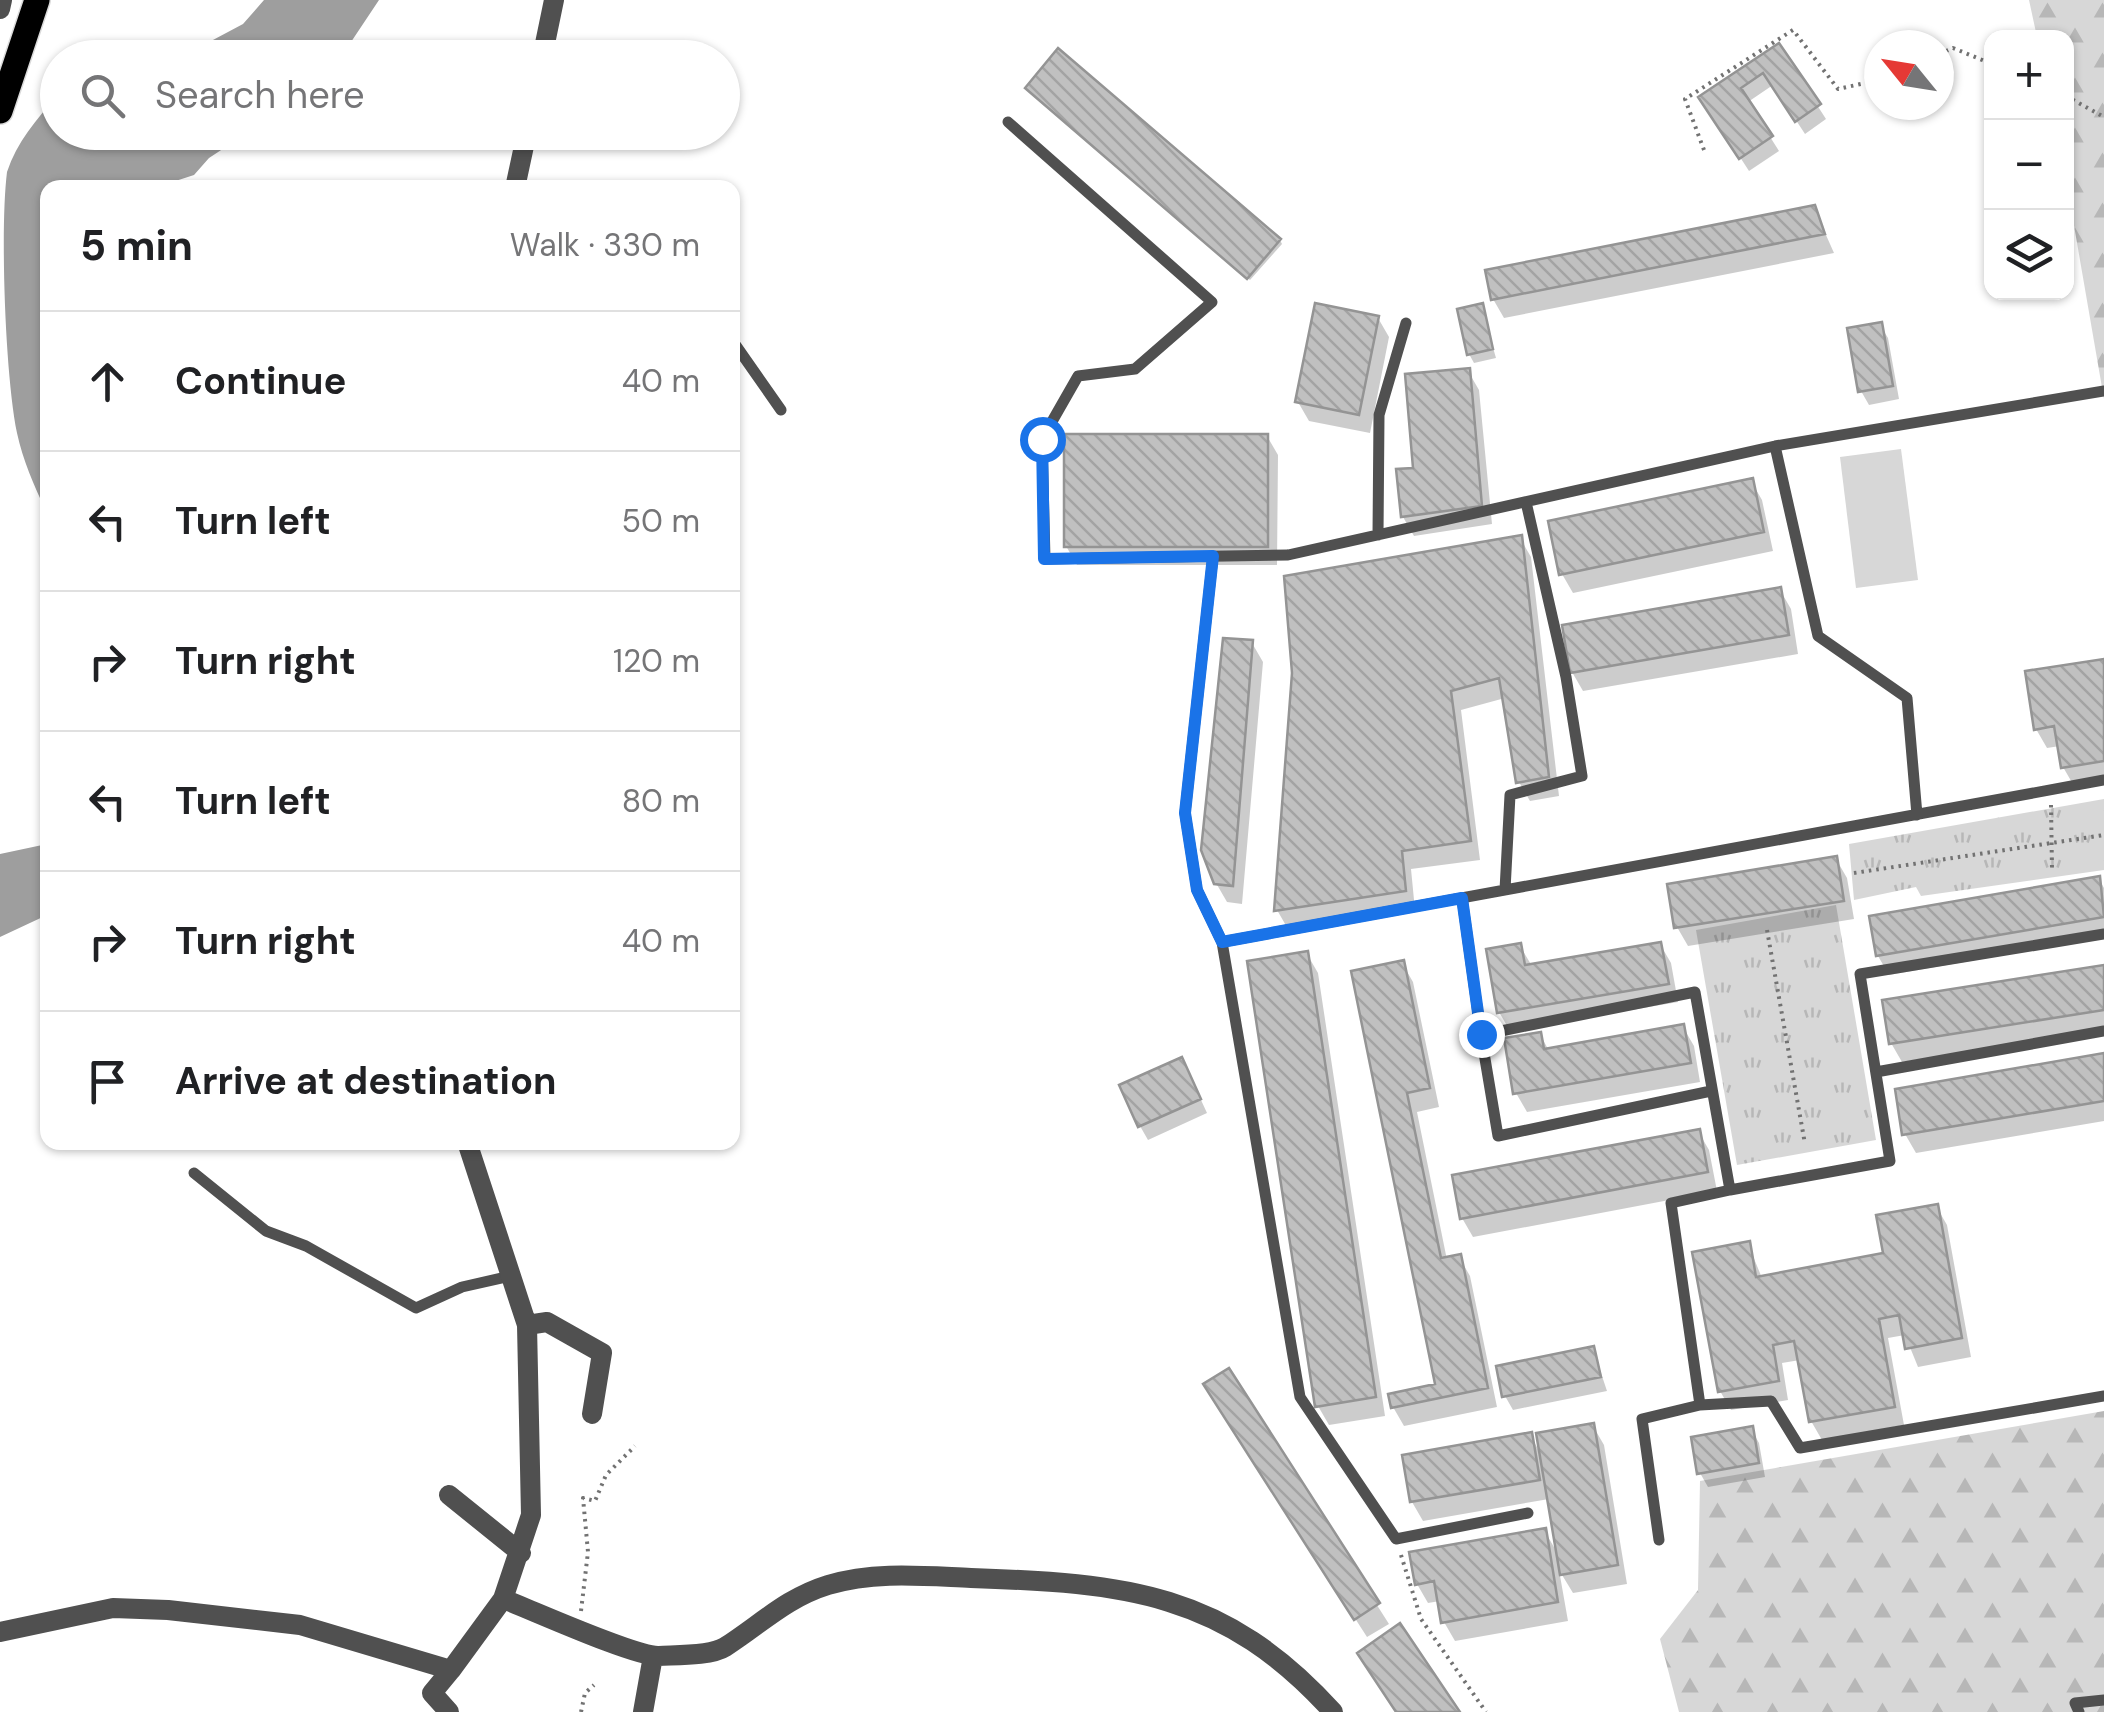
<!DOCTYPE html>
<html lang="en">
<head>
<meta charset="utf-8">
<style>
  :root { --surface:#fff; --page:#f6f6f6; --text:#202124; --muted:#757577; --line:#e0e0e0 }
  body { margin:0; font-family:"DM Sans",sans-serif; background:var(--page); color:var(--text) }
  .controls { position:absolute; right:30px; top:30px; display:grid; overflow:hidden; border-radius:20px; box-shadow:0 2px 8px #0004 }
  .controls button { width:90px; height:90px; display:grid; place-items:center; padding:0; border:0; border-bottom:2px solid var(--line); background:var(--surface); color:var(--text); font:50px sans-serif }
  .compass { position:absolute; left:1864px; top:30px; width:90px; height:90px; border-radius:50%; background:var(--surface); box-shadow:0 2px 8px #0004; rotate:300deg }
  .stop { position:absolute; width:30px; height:30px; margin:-22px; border:8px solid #1a73e8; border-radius:50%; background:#fff }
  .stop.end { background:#1a73e8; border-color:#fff; box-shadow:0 2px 10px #0008 }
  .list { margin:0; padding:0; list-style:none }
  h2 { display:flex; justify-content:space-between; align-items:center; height:130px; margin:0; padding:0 40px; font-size:42px }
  h2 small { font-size:32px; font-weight:400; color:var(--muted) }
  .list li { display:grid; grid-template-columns:65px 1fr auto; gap:30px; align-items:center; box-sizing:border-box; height:140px; padding:0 40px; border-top:2px solid var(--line) }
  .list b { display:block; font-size:38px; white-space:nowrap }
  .list em { font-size:32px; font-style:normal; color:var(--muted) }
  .icon { flex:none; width:55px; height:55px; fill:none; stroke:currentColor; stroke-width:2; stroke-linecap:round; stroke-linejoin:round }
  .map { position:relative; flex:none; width:2104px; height:1712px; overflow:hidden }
  .search { position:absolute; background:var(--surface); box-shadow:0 2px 8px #0004; left:40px; top:40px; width:700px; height:110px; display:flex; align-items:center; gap:25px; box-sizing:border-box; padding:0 35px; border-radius:55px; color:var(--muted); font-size:38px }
  .panel { position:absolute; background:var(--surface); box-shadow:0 2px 8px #0004; left:40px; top:180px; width:700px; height:970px; border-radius:20px }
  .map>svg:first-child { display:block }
  .grass { fill:url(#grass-tufts) }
  .forest { fill:url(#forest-firs) }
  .pitch { fill:#d7d7d7 }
  .water { fill:#9e9e9e }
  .shadow { fill:#0003 }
  .building { fill:url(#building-back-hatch); stroke:#949494; stroke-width:2.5 }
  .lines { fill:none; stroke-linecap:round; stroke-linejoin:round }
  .primary-casing { stroke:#dbdbdb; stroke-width:28 }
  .path { stroke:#727272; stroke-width:4; stroke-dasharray:2.5 5; stroke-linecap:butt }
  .service { stroke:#505050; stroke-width:11 }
  .minor { stroke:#505050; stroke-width:20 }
  .primary { stroke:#000; stroke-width:25 }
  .route { stroke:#1a73e8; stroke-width:12 }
</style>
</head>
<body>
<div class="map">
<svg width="2104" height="1712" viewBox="0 0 2104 1712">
  <defs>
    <pattern id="grass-tufts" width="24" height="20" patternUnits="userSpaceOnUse" patternTransform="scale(2.5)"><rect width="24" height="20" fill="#d7d7d7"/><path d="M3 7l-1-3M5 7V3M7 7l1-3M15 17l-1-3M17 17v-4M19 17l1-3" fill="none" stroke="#b7b7b7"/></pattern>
    <pattern id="forest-firs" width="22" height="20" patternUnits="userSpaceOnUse" patternTransform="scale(2.5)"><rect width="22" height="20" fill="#d7d7d7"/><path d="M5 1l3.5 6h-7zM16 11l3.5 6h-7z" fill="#b7b7b7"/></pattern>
    <pattern id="building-back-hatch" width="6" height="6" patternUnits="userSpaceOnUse" patternTransform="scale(2.5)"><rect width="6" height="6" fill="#c0c0c0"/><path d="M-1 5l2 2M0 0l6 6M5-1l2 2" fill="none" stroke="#a3a3a3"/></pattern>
  </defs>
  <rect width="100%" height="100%" fill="#fff"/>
  <path class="grass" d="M 2104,799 L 2104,870 L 1921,896 L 1916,887 L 1854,900 L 1849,844 Z
    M 1836,905 L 1876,1140 L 1737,1165 L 1696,930 Z"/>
  <path class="forest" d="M 2029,0 L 2104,0 L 2104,399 L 2067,185 L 2066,38 L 2037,37 Z
    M 2104,1411 L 2104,1712 L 1679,1712 L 1660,1639 L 1698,1590 L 1700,1481 Z"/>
  <path class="pitch" d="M 1901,449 L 1918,580 L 1856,588 L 1840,457 Z"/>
  <path class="water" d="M 264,0 L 379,0 L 341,57 L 181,57 L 243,24 Z
    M 57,96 L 58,132 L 247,133 L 209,158 L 194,175 L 157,187 L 48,188 L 47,513 C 35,488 23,461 17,433 C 5,374 0,228 7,172 C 17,142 36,120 57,96 Z
    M 47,844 L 47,915 L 0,937 L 0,854 Z"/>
  <path class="shadow" d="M 1779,46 L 1826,119 L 1805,134 L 1773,85 L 1748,102 L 1779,151 L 1749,171 L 1710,111 Z
    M 1030,91 L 1280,240 L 1282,244 L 1250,280 Z
    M 1814,208 L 1834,253 L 1504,318 L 1493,299 Z
    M 1481,306 L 1496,358 L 1474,363 L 1469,354 Z
    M 1378,318 L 1389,337 L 1370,433 L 1309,421 L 1298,402 Z
    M 1880,325 L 1888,338 L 1899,399 L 1869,405 L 1861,391 Z
    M 1468,371 L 1479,390 L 1492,524 L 1414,536 L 1403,517 L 1416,470 Z
    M 1267,436 L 1278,455 L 1277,565 L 1077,565 L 1066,546 Z
    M 1751,481 L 1762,500 L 1773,551 L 1573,593 L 1562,574 Z
    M 1520,538 L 1531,557 L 1559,796 L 1530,801 L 1519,782 L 1505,698 L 1461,710 L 1480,860 L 1411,869 L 1415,910 L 1288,929 L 1277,910 Z
    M 1780,590 L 1791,609 L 1798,654 L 1583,691 L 1572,672 Z
    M 1252,643 L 1263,662 L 1242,904 L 1227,902 L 1216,883 Z
    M 2104,661 L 2104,781 L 2074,786 L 2063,767 L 2060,746 L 2047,748 L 2036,729 Z
    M 1836,859 L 1847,878 L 1854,919 L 1688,946 L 1677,927 Z
    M 2099,879 L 2104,888 L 2104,938 L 1889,975 L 1878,956 Z
    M 1660,944 L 1671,963 L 1678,1002 L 1510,1031 L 1499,1012 L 1520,946 L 1532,966 Z
    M 1307,954 L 1318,973 L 1385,1416 L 1329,1425 L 1318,1406 Z
    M 1402,963 L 1413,982 L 1439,1107 L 1417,1112 L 1447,1260 L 1459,1257 L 1470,1276 L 1497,1407 L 1404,1426 L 1393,1407 L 1438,1386 L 1354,973 Z
    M 2104,967 L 2104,1030 L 1902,1062 L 1891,1043 Z
    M 1683,1027 L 1694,1046 L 1700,1082 L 1527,1112 L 1516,1093 L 1540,1034 L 1549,1051 Z
    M 2104,1056 L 2104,1121 L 1916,1153 L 1905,1134 Z
    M 1189,1074 L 1207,1113 L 1148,1140 L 1140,1126 Z
    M 1698,1131 L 1709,1150 L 1717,1191 L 1473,1237 L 1462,1218 Z
    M 1936,1206 L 1947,1225 L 1971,1357 L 1918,1367 L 1905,1335 L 1888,1338 L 1904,1425 L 1822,1440 L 1811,1421 L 1800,1360 L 1782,1363 L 1788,1400 L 1731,1410 L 1720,1391 L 1748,1244 L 1762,1278 L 1886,1255 Z
    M 1593,1349 L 1607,1391 L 1513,1410 L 1505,1396 Z
    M 1228,1371 L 1389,1624 L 1367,1637 L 1217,1404 Z
    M 1593,1426 L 1604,1445 L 1627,1584 L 1573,1593 L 1559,1570 L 1568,1621 L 1455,1641 L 1444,1622 L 1440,1601 L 1428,1603 L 1417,1584 L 1544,1530 L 1558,1554 L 1549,1499 L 1423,1521 L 1412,1502 L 1530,1435 L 1541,1454 Z
    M 1751,1429 L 1759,1443 L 1765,1477 L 1708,1487 L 1700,1473 Z"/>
  <path class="building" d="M 1779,43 L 1821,104 L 1795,122 L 1763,73 L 1741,88 L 1773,136 L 1739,159 L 1698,97 Z
    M 1058,48 L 1281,239 L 1247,279 L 1025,88 Z
    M 1815,205 L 1825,234 L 1491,300 L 1485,270 Z
    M 1315,303 L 1379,316 L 1359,415 L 1295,402 Z
    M 1483,303 L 1493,349 L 1467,355 L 1457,309 Z
    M 1882,322 L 1893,386 L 1858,392 L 1847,328 Z
    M 1470,368 L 1482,506 L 1401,517 L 1396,469 L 1413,468 L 1405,374 Z
    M 1064,434 L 1268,434 L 1268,547 L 1064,547 Z
    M 1753,478 L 1764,532 L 1559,575 L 1548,521 Z
    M 1522,535 L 1549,777 L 1516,783 L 1499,678 L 1451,691 L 1471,841 L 1402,851 L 1406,891 L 1274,911 L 1292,673 L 1284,576 Z
    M 1781,587 L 1789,635 L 1570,673 L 1562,625 Z
    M 1223,638 L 1253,640 L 1233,886 L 1214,884 L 1201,850 Z
    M 2104,659 L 2104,761 L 2061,768 L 2054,726 L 2034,730 L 2025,671 Z
    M 1837,856 L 1844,901 L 1674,928 L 1667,884 Z
    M 2100,876 L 2104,917 L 1876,956 L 1869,916 Z
    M 1661,942 L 1669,984 L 1497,1013 L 1486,949 L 1521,943 L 1525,965 Z
    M 1308,951 L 1376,1397 L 1315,1407 L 1247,961 Z
    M 1404,960 L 1430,1088 L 1407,1093 L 1441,1258 L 1461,1254 L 1488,1388 L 1391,1408 L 1388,1394 L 1435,1384 L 1351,971 Z
    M 2104,965 L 2104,1010 L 1889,1044 L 1882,1000 Z
    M 1684,1024 L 1691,1063 L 1513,1094 L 1504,1038 L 1541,1032 L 1544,1049 Z
    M 2104,1053 L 2104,1101 L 1902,1135 L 1895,1089 Z
    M 1182,1057 L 1201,1099 L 1138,1127 L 1119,1085 Z
    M 1700,1129 L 1708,1172 L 1460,1219 L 1452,1175 Z
    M 1938,1204 L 1962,1338 L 1905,1349 L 1899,1315 L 1879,1319 L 1895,1407 L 1809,1422 L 1794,1341 L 1773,1345 L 1779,1381 L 1718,1392 L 1692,1252 L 1750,1241 L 1756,1277 L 1883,1253 L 1876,1215 Z
    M 1594,1346 L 1601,1377 L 1502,1397 L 1496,1366 Z
    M 1229,1368 L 1380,1603 L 1354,1620 L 1203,1384 Z
    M 1594,1423 L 1618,1565 L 1560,1575 L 1536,1433 Z
    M 1753,1426 L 1759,1463 L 1697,1474 L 1691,1437 Z
    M 1532,1432 L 1540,1480 L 1410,1502 L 1402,1455 Z
    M 1546,1528 L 1558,1602 L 1441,1623 L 1434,1581 L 1415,1585 L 1409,1552 Z
    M 1400,1623 L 1460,1712 L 1396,1712 L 1357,1653 Z"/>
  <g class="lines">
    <defs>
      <path id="primary" d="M 0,111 L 37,0"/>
    </defs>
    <use href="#primary" class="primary-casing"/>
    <path class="path" d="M 1939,54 L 1953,48 L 1992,64
      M 2066,96 L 2104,117
      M 1704,150 L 1685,99 L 1793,30 L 1838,89 L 1879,80
      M 2051,805 L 2052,870
      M 1854,873 L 2104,835
      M 1767,930 L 1805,1144
      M 1401,1555 L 1421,1619 L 1486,1712
      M 581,1611 L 588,1552 L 583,1498 L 595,1501 L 606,1475 L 635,1446
      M 581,1712 L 585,1693 L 594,1685"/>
    <path class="service" d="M 1008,122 L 1212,302 L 1135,369 L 1078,376 L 1042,439 L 1045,559 L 1288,555 L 1775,446 L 2104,391
      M 732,340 L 781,410
      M 1775,446 L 1818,636 L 1907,698 L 1917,815
      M 1378,535 L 1379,415 L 1406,323
      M 1213,556 L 1185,813 L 1197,890 L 1222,942 L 1300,1397 L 1396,1539 L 1528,1513
      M 1505,890 L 1510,795 L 1582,776 L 1566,677 L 1526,502
      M 1462,898 L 1481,1035 L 1695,992 L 1730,1190 L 1671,1203 L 1700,1405
      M 1222,942 L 2104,780
      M 1481,1035 L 1498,1136 L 1711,1091
      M 1876,1072 L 2104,1031
      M 194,1173 L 266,1231 L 306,1246 L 416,1308 L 462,1287 L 510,1276
      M 1730,1190 L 1890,1161 L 1860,974 L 2104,934
      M 1659,1540 L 1642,1419 L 1700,1405 L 1771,1401 L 1800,1448 L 2104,1396
      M 2079,1712 L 2075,1703 L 2104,1700"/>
    <path class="minor" d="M 0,9 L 2,0
      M 542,58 L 554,0
      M 515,188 L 527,132
      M 527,1325 L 547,1322 L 602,1353 L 592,1414
      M 449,1495 L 521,1553
      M 503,1599 C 532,1610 635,1657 659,1656 C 676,1655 711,1656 725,1647 C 761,1624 786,1598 828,1585 C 875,1571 923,1576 971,1578 C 1124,1583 1225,1592 1333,1712
      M 0,1632 L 113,1608 L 168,1610 L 300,1625 L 451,1670 L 503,1599 L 531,1515 L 527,1325 L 467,1142
      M 449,1712 L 432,1693 L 451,1670
      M 643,1712 L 653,1656"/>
    <use href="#primary" class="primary"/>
  </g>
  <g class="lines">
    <path class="route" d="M 1042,439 L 1044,559 L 1213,556 L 1185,813 L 1197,890 L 1222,942 L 1462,898 L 1481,1034"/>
  </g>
</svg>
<div class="controls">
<button>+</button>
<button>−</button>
<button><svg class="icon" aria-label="layers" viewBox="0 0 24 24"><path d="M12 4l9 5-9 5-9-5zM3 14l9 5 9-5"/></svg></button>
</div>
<svg class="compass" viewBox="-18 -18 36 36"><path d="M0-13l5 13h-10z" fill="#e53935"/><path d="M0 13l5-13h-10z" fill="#757577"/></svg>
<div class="stop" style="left:1042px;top:439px"></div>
<div class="stop end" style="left:1481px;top:1034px"></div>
<div class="search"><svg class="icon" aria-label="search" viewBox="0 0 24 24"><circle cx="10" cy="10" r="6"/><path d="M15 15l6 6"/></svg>Search here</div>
<section class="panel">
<h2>5 min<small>Walk · 330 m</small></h2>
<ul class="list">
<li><svg class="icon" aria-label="ahead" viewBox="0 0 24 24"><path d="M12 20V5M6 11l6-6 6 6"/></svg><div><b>Continue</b></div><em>40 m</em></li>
<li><svg class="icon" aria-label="left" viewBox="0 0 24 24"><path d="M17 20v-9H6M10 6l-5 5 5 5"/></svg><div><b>Turn left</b></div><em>50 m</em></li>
<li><svg class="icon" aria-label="right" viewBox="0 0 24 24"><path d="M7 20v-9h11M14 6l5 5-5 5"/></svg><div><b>Turn right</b></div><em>120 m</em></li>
<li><svg class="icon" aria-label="left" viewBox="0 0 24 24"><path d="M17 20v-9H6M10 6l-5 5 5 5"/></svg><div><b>Turn left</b></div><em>80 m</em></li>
<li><svg class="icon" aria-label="right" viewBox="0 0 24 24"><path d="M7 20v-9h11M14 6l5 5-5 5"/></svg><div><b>Turn right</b></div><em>40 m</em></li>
<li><svg class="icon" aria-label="arrive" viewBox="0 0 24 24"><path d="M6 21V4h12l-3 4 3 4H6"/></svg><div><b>Arrive at destination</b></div></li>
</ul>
</section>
</div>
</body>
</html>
